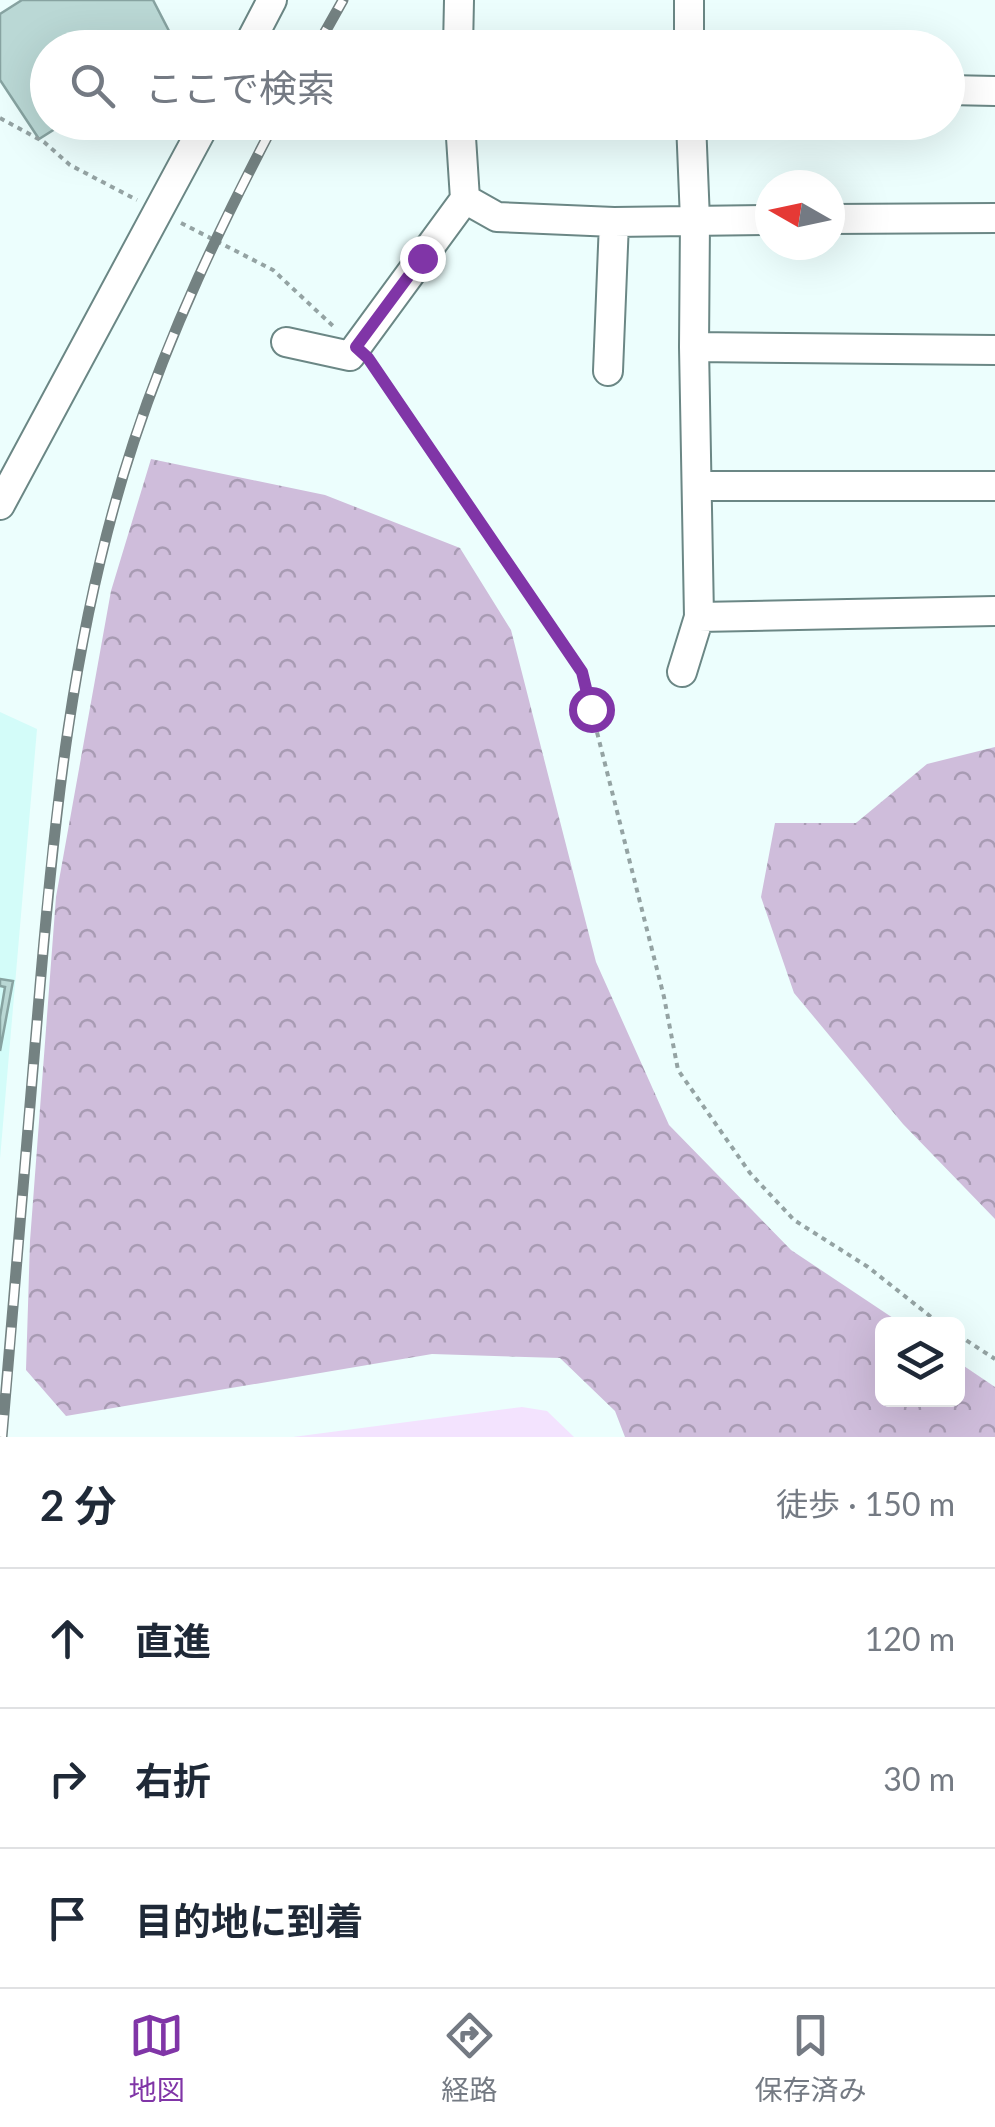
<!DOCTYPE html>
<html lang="ja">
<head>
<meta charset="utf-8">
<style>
  :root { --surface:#fff; --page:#f6f6f7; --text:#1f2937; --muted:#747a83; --line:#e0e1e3; --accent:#8035a7 }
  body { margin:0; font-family:Lato,"Noto Sans JP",sans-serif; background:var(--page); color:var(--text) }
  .controls { position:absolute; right:30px; bottom:30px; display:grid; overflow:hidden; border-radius:15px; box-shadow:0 10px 40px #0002 }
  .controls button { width:90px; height:90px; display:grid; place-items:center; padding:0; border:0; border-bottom:2px solid var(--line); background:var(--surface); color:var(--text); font:50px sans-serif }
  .compass { position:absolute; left:755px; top:170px; width:90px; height:90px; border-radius:50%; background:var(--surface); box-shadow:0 10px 40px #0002; rotate:279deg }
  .stop { position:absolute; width:30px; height:30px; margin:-22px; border:8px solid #8035a7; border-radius:50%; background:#fff }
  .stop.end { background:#8035a7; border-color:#fff; box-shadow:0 2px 10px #0008 }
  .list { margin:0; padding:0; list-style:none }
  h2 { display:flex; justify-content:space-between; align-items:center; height:130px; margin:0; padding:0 40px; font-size:42px }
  h2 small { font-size:32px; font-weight:400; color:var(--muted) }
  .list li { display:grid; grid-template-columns:65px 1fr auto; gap:30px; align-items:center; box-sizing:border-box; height:140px; padding:0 40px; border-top:2px solid var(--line) }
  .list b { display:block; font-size:38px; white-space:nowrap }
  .list em { font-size:32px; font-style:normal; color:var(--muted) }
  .icon { flex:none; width:55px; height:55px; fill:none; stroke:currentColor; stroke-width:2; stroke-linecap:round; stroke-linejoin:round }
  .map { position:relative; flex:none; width:995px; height:1437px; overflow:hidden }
  .search { position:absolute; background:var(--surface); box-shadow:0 10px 40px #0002; left:30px; right:30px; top:30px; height:110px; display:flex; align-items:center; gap:25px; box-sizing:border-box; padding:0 35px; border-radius:55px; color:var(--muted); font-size:38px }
  .sheet { height:550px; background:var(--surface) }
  nav { display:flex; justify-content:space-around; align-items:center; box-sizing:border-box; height:140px; border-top:2px solid var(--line); background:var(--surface); font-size:28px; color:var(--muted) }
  nav a { display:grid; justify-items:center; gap:5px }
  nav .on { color:var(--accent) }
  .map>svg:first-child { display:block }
  .built { fill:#d3fcf9 }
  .forest { fill:url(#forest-crowns) }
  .green { fill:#f3e3fe }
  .building { fill:#bad8d5; stroke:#87a3a1; stroke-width:2.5 }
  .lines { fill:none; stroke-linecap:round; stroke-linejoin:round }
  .minor-casing { stroke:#6b8785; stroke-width:32 }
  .path { stroke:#94a3a3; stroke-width:4; stroke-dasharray:5 5; stroke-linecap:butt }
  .minor { stroke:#fff; stroke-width:28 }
  .rail-casing { stroke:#748282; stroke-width:11 }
  .rail { stroke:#fff; stroke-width:8; stroke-dasharray:22; stroke-linecap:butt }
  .route { stroke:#8035a7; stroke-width:12 }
</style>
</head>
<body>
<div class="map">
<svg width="995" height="1437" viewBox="0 0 995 1437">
  <defs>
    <pattern id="forest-crowns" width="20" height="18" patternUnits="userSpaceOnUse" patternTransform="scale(2.5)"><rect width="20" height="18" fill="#cfbddb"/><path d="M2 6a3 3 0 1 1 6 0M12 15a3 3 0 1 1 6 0" fill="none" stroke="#a89bb3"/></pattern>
  </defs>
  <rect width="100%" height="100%" fill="#ecfefd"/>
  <path class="built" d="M 0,712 L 37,729 L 0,1159 Z"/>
  <path class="forest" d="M 151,459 L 325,495 L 460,548 L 511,630 L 596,962 L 669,1125 L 791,1250 L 902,1324 L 882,1324 L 882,1400 L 958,1400 L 958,1362 L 995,1387 L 995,1437 L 625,1437 L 615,1411 L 560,1358 L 432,1354 L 66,1416 L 26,1370 L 30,1241 L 56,897 L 111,591 Z
    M 995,747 L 995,1219 L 903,1124 L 794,993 L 761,897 L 775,823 L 856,823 L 927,764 Z"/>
  <path class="green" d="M 522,1407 L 547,1411 L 574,1437 L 293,1437 Z"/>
  <path class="building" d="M 22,0 L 153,0 L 169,31 L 159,48 L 48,48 L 48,122 L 66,122 L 39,139 L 0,80 L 0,14 Z
    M 0,979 L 13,981 L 0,1051 L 0,1017 L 5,987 L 0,986 Z"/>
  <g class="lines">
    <defs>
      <path id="minor" d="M 247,48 L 272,0
        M 458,48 L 459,0
        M 689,48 L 689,0
        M 948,90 L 995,91
        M 460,122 L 465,199 L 497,217 L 614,222 L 770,220
        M 830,219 L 995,218
        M 286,342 L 350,356 L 465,199
        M 694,347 L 995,350
        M 608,371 L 614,222
        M 698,486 L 995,486
        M 0,505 L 206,122
        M 699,617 L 995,611
        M 682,672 L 699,617 L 694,347 L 695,220 L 691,122"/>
    </defs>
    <use href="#minor" class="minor-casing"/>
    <path class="path" d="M 0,118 L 44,142 L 70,165 L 137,200
      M 181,223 L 273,270 L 333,326
      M 375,368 L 582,673 L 664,997 L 678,1070 L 750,1173 L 794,1220 L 868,1267 L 940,1324
      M 958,1335 L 995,1359"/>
    <use href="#minor" class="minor"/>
    <defs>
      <path id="rail" d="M 316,48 L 343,0
        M 2,1437 C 14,1299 25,1160 37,1022 C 53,826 72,628 134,441 C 171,329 220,227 275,122"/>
    </defs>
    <use href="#rail" class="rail-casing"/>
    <use href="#rail" class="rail"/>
  </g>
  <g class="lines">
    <path class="route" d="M 422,258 L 356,347 L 368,358 L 582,672 L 591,709"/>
  </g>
</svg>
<div class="controls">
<button><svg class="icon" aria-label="layers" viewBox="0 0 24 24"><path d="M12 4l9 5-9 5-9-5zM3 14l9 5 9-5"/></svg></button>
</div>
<svg class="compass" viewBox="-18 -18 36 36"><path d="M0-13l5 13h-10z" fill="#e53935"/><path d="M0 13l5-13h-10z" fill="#747a83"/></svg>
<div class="stop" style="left:591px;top:709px"></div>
<div class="stop end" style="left:422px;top:258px"></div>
<div class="search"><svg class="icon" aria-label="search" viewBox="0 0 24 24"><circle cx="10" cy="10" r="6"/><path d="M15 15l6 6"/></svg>ここで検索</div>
</div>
<section class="sheet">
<h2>2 分<small>徒歩 · 150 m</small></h2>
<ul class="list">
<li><svg class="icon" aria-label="ahead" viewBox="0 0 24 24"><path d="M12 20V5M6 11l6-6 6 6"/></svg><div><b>直進</b></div><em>120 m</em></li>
<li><svg class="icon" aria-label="right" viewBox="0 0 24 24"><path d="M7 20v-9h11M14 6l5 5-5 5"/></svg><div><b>右折</b></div><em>30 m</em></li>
<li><svg class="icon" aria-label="arrive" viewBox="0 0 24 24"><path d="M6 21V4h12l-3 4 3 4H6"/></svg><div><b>目的地に到着</b></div></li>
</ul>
</section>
<nav>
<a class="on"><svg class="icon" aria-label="map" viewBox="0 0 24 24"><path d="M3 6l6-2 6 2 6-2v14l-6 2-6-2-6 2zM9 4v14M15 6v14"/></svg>地図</a>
<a><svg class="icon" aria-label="directions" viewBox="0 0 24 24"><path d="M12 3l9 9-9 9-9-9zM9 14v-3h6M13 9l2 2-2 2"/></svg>経路</a>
<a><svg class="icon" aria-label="saved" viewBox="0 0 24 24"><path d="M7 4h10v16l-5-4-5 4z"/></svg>保存済み</a>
</nav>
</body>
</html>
